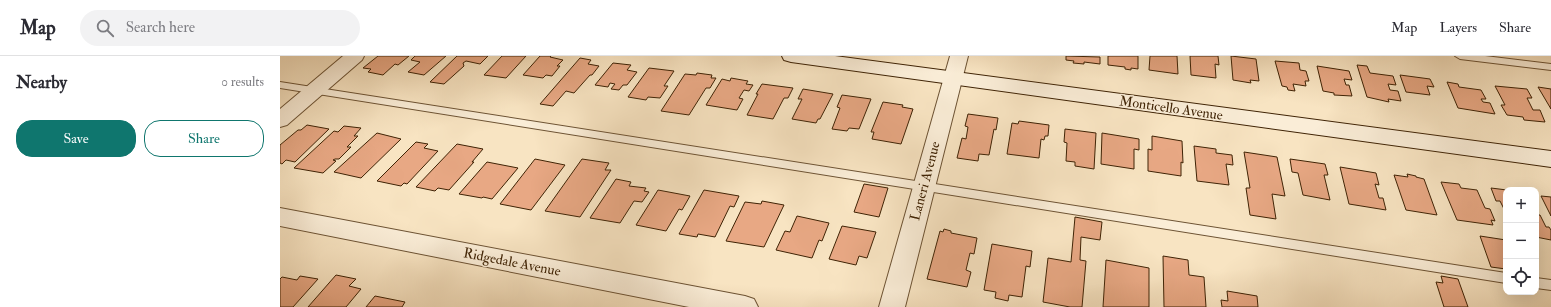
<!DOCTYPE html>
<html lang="en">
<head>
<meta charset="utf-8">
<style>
  :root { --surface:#fff; --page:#f2f2f3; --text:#2b2b33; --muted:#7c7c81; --line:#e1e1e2; --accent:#0f766e }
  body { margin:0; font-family:"IM FELL Double Pica",serif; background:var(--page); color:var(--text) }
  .controls { position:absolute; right:12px; bottom:12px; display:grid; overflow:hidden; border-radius:8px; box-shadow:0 4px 16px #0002 }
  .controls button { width:36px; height:36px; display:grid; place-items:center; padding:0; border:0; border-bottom:1px solid var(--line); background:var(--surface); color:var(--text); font:20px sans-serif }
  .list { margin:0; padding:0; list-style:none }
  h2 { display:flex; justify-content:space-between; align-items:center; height:52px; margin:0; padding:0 16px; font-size:17px }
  h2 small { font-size:13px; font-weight:400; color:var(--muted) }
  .actions { display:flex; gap:8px; padding:12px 16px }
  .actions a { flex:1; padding:9px 0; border:1px solid var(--accent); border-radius:16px; text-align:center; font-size:14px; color:var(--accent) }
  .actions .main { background:var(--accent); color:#fff }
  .icon { flex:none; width:22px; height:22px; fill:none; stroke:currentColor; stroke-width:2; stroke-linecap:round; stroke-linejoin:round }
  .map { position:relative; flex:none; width:1271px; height:251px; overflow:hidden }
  header { display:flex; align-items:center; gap:24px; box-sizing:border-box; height:56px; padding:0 20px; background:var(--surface); border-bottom:1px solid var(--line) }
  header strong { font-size:19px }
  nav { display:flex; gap:22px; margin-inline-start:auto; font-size:14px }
  .search { width:280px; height:36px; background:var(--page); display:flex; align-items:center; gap:10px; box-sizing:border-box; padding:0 14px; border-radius:22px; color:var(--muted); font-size:15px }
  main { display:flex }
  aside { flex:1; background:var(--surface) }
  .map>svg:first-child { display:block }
  .building { fill:#e8a884; stroke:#3f2305 }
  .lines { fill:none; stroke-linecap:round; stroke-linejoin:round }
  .lane-casing { stroke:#6d5334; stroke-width:2 }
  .street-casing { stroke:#6d5334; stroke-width:2 }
  .secondary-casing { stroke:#3f2305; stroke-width:2 }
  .lane { fill:#faedd7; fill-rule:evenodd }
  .street { fill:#faedd7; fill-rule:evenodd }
  .secondary { fill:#faedd7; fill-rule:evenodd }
  .labels { text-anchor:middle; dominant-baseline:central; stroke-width:3; stroke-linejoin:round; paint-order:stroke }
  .street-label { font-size:14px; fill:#3f2305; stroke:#faedd7 }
</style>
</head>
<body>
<header>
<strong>Map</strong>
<div class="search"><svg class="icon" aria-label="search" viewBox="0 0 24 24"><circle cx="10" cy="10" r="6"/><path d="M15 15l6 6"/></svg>Search here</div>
<nav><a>Map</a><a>Layers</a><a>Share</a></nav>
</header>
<main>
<aside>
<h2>Nearby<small>0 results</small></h2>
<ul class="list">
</ul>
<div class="actions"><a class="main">Save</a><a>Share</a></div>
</aside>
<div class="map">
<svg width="1271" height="251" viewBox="0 0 1271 251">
  <rect width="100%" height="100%" fill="#f8e4c2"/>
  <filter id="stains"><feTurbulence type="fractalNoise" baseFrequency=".005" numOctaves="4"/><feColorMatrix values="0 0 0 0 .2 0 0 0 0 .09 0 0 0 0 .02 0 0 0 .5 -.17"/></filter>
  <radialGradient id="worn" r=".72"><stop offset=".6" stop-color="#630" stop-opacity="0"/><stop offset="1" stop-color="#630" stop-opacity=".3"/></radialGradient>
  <path class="building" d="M 98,0 L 129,0 L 118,9 L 115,8 L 103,19 L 88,16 L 91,13 L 83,12 Z
    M 135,0 L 166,0 L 144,19 L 128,16 L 140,6 L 131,4 Z
    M 177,0 L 208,0 L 200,8 L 186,5 L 183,7 L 184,10 L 164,28 L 150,26 Z
    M 222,0 L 246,0 L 226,22 L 204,19 Z
    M 260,0 L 271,0 L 270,1 L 283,4 L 277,10 L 280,10 L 272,20 L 266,19 L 263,22 L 243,19 Z
    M 786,0 L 820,1 L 820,8 L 804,6 L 804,8 L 793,7 L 794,5 L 786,4 Z
    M 828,0 L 858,0 L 858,13 L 851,12 L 851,14 L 845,13 L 845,11 L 828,9 Z
    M 870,0 L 897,0 L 898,18 L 869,14 Z
    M 910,0 L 938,0 L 939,9 L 935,8 L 936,22 L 911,19 Z
    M 951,0 L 976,3 L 979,25 L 970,24 L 971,27 L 953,24 Z
    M 300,2 L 311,4 L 308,8 L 319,10 L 312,19 L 310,19 L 294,37 L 286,35 L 273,50 L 260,48 Z
    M 995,5 L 1019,7 L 1020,14 L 1026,15 L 1029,25 L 1025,25 L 1026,30 L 1013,28 L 1015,35 L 1008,34 L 1007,31 L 1002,30 Z
    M 333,7 L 351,9 L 347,14 L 357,16 L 347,29 L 343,29 L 339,34 L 331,33 L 335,28 L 330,27 L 328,31 L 315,29 Z
    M 1077,9 L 1087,10 L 1090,17 L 1113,20 L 1116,29 L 1108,28 L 1110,34 L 1118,35 L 1121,45 L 1108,43 L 1109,46 L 1087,41 Z
    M 1037,10 L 1069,15 L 1072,24 L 1064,23 L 1066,29 L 1069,29 L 1072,40 L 1054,39 L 1054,37 L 1043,35 Z
    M 369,12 L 394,15 L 384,30 L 388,30 L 380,42 L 368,41 L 366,44 L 348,41 Z
    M 417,17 L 432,19 L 431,22 L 436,22 L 430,32 L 426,32 L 409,59 L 381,55 L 405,18 L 416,19 Z
    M 1120,19 L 1150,23 L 1154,31 L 1147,30 L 1150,39 L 1126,36 Z
    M 451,22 L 468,25 L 466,28 L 473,29 L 469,35 L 464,34 L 459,42 L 463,43 L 457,54 L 426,49 L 442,23 L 450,25 Z
    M 1167,26 L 1178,28 L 1179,31 L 1201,34 L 1206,43 L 1201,43 L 1203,46 L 1210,47 L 1215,58 L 1178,52 Z
    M 482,28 L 513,32 L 508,42 L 504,42 L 493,63 L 467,59 L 478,38 L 476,38 Z
    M 1215,30 L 1247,33 L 1252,42 L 1247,42 L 1253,54 L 1260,54 L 1265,66 L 1244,64 L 1243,61 L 1227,59 L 1221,49 L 1225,49 Z
    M 1258,31 L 1271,33 L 1271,53 Z
    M 523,33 L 553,38 L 540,63 L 538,63 L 536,67 L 512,63 L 522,43 L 518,43 Z
    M 562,39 L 591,43 L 579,73 L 569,72 L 567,75 L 552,73 L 560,52 L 557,51 Z
    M 603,46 L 623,49 L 622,51 L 633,53 L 621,88 L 592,83 L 594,76 L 591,76 Z
    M 688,58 L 718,62 L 716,74 L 714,73 L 709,99 L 699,98 L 698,105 L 677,102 L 682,82 L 686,83 L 688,71 L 685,70 Z
    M 739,65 L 769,69 L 768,80 L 765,80 L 764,84 L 761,83 L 759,102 L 727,98 L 732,67 L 738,68 Z
    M 27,69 L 49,73 L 15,106 L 6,104 L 2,108 L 0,107 L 0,89 L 18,74 L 21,74 Z
    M 64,70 L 81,72 L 74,80 L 78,80 L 67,91 L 71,91 L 59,103 L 55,103 L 53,104 L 56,105 L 43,117 L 14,112 L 54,75 L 58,76 Z
    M 785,73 L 816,77 L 814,113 L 795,110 L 795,106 L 786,105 L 787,87 L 784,86 Z
    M 97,77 L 121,83 L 81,122 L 54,116 Z
    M 822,77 L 859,83 L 859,94 L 854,93 L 854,113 L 821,108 Z
    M 872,80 L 902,85 L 903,107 L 901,106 L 901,120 L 868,115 L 868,93 L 872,94 Z
    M 136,86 L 148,88 L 144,92 L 158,95 L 127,128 L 124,127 L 121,130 L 97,125 Z
    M 177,88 L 203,93 L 192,106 L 194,106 L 169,134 L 158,132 L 155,135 L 136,131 Z
    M 914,90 L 936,93 L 936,97 L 952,99 L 953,109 L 946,108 L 949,129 L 917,125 Z
    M 964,96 L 997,101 L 1005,140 L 992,138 L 996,163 L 970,159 L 966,132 L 970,132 Z
    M 255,103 L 285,109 L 251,154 L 220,148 Z
    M 302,103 L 329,107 L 325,114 L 331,114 L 300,161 L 265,155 Z
    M 1010,103 L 1045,108 L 1048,119 L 1044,119 L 1050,144 L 1023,139 L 1018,117 L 1012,116 Z
    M 207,106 L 238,112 L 212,143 L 203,141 L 202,142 L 179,138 Z
    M 1060,111 L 1096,117 L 1099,129 L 1095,128 L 1099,142 L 1103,142 L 1106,154 L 1069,148 Z
    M 1127,118 L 1136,120 L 1136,121 L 1144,123 L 1157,159 L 1126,154 L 1114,119 L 1128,121 Z
    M 336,123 L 351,126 L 349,130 L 366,132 L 364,135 L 369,136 L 362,146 L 354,145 L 340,167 L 310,162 Z
    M 1161,126 L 1179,128 L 1181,132 L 1197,134 L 1205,152 L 1210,153 L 1215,165 L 1211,164 L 1213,169 L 1177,164 Z
    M 584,128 L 608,132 L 599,161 L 574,156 Z
    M 1211,132 L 1227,134 L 1226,134 L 1226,157 L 1220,145 L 1216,145 Z
    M 378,134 L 410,140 L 402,154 L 399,153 L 386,175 L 356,169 Z
    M 424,134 L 459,140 L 454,151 L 450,150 L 435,181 L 418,178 L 417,181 L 399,178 Z
    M 1261,140 L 1271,141 L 1271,160 Z
    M 482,145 L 504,149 L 484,191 L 446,185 L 465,146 L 481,148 Z
    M 1256,159 L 1260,159 L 1266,171 L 1269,171 L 1271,174 L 1271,184 L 1256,181 Z
    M 517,160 L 549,167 L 542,185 L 539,184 L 532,202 L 496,194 L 505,175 L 510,176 Z
    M 795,161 L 822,166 L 820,184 L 801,181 L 800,204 L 806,205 L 802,251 L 790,251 L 763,246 L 768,202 L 791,206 Z
    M 562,170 L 596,176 L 587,202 L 579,200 L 576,209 L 549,203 Z
    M 664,173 L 671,175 L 671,177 L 697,182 L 694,198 L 690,197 L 686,214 L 691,216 L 687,231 L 647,223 L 660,175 L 663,176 Z
    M 1200,180 L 1226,184 L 1226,213 L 1211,211 Z
    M 712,188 L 752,195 L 750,211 L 746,210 L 742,241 L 729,239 L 728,245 L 715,242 L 716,236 L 704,234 Z
    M 883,200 L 908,204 L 909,219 L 924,221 L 926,251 L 884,251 Z
    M 826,204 L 869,212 L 869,251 L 823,251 Z
    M 56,219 L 76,223 L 69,230 L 81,233 L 66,251 L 28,251 Z
    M 20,220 L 38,223 L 13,251 L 0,251 L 0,223 L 2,221 L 17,224 Z
    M 1161,220 L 1178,223 L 1188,251 L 1164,251 L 1156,226 L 1163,227 Z
    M 947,235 L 977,240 L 978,251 L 942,251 L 941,244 L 948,245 Z
    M 95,240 L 125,246 L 122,251 L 86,251 Z"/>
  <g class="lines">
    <defs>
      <path id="lane" d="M 1175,0 L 1205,0 L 1271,8 L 1271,14 L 1180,3 Z
        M 0,26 L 1226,217 L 1226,227 L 0,32 Z
        M 1256,222 L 1271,224 L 1271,234 L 1256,232 Z"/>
      <path id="street" d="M 63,0 L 84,0 L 82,4 L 7,69 L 0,71 L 0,53 Z
        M 670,0 L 688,0 L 625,251 L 599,251 Z
        M 0,152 L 465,240 L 474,243 L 478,251 L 409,251 L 0,170 Z"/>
      <path id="secondary" d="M 502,0 L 555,0 L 1271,95 L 1271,111 L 511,6 L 504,4 Z"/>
    </defs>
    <use href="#lane" class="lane-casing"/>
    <use href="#street" class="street-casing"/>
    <use href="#secondary" class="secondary-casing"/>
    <use href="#lane" class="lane"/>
    <use href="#street" class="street"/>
    <use href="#secondary" class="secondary"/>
  </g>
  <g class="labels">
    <g class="street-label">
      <text transform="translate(891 52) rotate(8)">Monticello Avenue</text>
      <text transform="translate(645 125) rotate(-75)">Laneri Avenue</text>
      <text transform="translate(232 206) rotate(11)">Ridgedale Avenue</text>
    </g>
  </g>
  <rect width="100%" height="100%" filter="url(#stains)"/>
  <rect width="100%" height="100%" fill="url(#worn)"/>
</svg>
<div class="controls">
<button>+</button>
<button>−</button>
<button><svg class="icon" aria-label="locate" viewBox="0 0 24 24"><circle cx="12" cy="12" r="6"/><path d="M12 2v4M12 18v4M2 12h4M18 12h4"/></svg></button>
</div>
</div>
</main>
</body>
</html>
